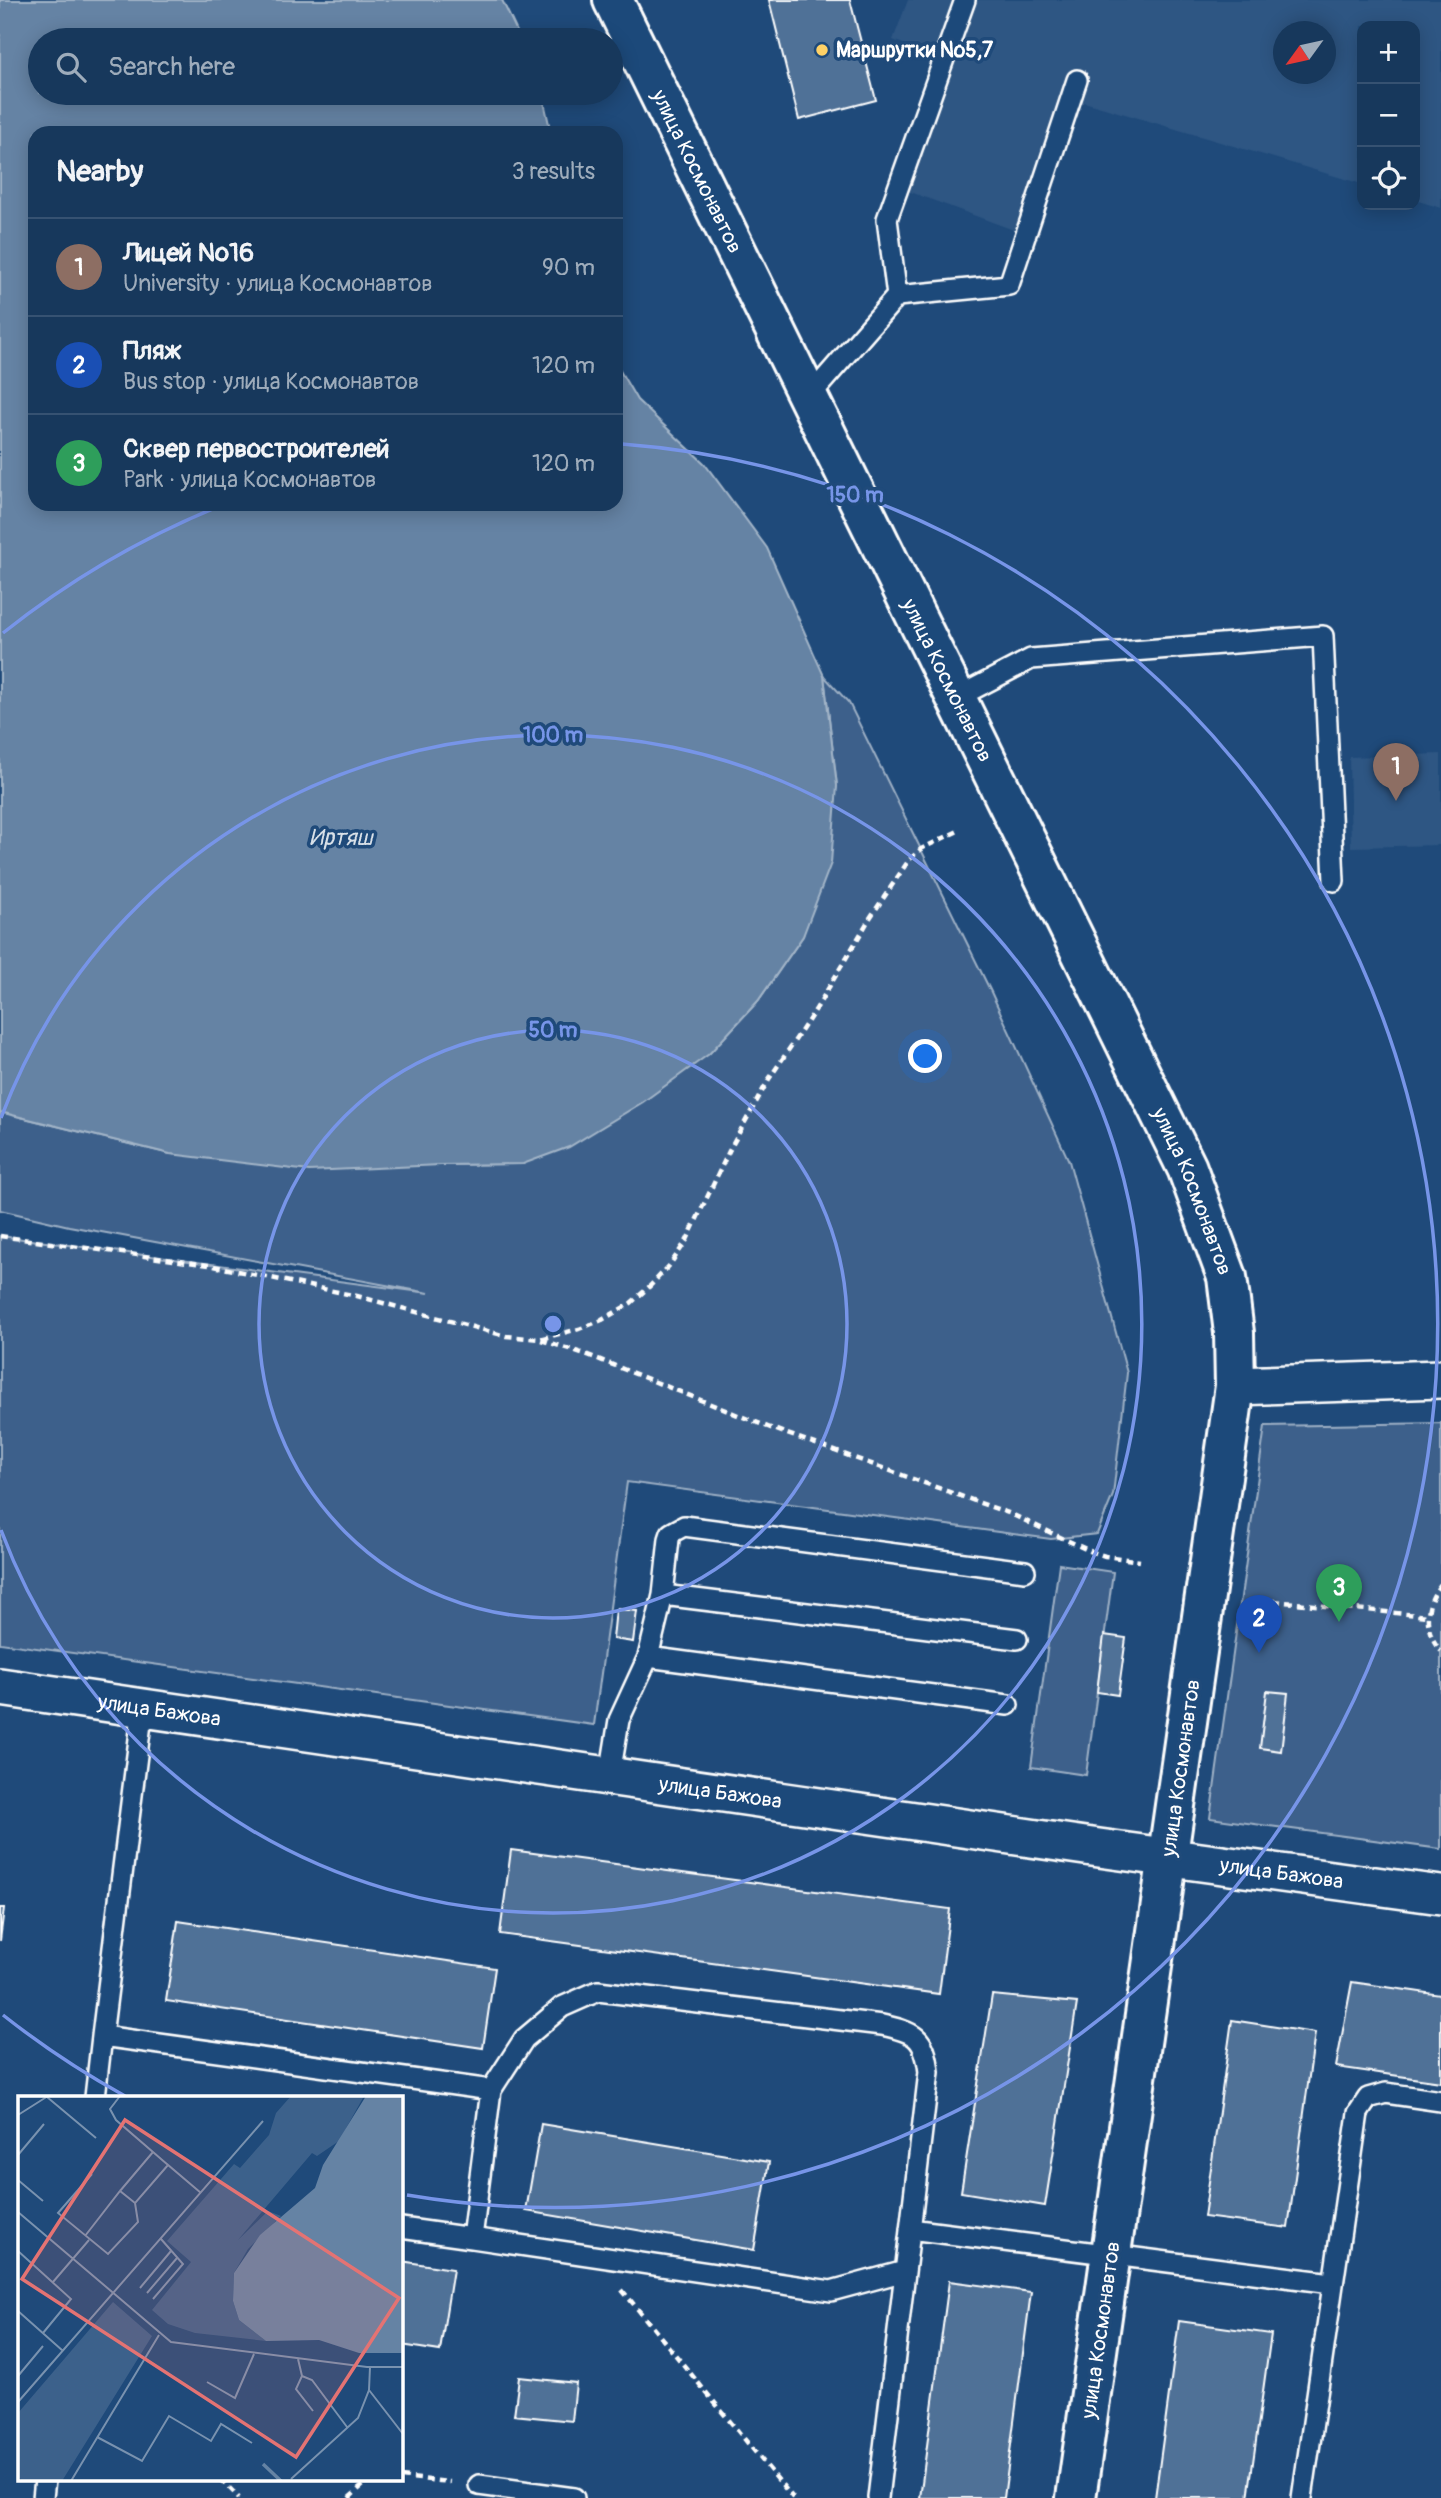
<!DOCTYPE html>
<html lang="en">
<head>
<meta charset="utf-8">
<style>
  :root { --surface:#17385c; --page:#244365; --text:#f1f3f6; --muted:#9eacbb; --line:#365272; --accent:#ffd166 }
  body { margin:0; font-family:Pangolin,sans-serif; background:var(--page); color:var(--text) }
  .controls { position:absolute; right:21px; top:21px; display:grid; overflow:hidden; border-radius:14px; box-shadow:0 4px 18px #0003 }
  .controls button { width:63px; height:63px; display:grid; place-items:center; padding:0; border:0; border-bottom:2px solid var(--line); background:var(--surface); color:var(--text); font:35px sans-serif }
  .compass { position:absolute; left:1273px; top:21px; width:63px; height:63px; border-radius:50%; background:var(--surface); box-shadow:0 4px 18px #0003; rotate:237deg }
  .you { position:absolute; left:926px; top:1057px; width:24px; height:24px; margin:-18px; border:5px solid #fff; border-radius:50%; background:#1a73e8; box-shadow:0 0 0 10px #1a73e833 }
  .badge { display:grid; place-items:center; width:46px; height:46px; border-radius:50%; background:var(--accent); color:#fff; font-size:23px; font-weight:700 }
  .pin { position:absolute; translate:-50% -58px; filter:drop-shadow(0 2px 4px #0008) }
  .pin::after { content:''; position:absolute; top:37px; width:24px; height:21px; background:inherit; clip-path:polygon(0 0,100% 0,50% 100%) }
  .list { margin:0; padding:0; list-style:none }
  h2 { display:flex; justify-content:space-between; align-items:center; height:91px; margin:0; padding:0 28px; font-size:30px }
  h2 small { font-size:23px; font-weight:400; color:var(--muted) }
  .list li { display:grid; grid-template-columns:46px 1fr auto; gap:21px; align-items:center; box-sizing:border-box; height:98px; padding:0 28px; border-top:2px solid var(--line) }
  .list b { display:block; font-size:26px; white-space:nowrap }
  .list p { margin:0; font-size:23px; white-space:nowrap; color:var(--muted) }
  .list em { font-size:23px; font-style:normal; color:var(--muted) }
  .icon { flex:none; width:38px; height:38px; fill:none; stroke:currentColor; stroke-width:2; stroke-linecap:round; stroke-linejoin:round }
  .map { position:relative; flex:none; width:1441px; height:2498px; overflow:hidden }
  .search { position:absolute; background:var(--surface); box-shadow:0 4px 18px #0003; left:28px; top:28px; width:595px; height:77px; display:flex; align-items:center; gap:18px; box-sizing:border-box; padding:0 24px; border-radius:38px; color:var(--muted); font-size:26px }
  .panel { position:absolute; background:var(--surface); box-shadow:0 4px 18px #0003; left:28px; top:126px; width:595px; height:385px; border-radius:21px }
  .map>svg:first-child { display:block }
  .built { fill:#2e5683; fill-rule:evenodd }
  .green { fill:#3c618b; stroke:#9eb0c5; stroke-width:2 }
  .water { fill:#6583a4; stroke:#a3b5c8; stroke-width:2 }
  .building { fill:#507197; stroke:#fff; stroke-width:2 }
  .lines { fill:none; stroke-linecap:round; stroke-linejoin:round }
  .lane-casing { stroke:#fff; stroke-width:24 }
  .street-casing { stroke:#fff; stroke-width:42 }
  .secondary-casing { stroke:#fff; stroke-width:44 }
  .path { stroke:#fff; stroke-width:4.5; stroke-dasharray:7 5; stroke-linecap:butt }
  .lane { stroke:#1f4a7a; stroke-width:19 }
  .street { stroke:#1f4a7a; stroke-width:37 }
  .secondary { stroke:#1f4a7a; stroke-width:38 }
  .ring { fill:none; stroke:#7795e8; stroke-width:3.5 }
  .poi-dot { fill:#ffd166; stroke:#1f4a7a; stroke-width:2.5 }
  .labels { text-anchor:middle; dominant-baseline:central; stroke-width:7; stroke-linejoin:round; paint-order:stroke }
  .poi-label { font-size:21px; font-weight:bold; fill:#fff; stroke:#1f4a7a; text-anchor:start }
  .street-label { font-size:21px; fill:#fff; stroke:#1f4a7a }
  .water-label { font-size:23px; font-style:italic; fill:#d8e0e8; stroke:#1f4a7a }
  .inset-river { fill:none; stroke:#6583a4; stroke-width:3.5 }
  .inset-road { fill:none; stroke:#7992af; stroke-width:2 }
  .view { fill:#e47373; fill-opacity:0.15; stroke:#e47373; stroke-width:3.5 }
  .inset-edge { fill:none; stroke:#fff; stroke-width:3.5 }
  .centre { fill:#7795e8; stroke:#1f4a7a; stroke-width:3.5 }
  .ring-label { font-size:21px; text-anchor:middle; font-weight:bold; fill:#7795e8; stroke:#1f4a7a; stroke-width:7; stroke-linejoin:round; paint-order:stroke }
</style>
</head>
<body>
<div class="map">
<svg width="1441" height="2498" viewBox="0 0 1441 2498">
  <rect width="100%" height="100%" fill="#1f4a7a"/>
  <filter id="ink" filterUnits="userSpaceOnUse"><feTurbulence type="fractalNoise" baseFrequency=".0143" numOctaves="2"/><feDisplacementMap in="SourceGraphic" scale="14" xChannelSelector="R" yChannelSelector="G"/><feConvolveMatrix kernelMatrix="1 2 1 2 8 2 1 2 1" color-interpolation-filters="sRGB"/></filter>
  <g filter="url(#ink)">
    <path class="built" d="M 908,0 L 1441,0 L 1441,208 L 1415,200 L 1415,26 L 1362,26 L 1362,184 L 1074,99 L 1033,237 L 905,190 L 953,64 L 893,40 ZM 1284,32 L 1326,32 L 1326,74 L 1284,74 Z
      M 1441,754 L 1441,845 L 1351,847 L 1349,757 Z"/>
    <path class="green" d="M 824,676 L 849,703 L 991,992 L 1069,1161 L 1127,1373 L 1113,1495 L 1097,1534 L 1051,1539 L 627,1482 L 594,1725 L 0,1643 L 0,1236 L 429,1293 L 69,1226 L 0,1210 L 0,1112 L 170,1154 L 441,1165 L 523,1164 L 709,1054 L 758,1001 L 803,936 L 837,786 Z
      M 1441,1423 L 1441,1849 L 1210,1818 L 1265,1426 Z
      M 1059,1564 L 1113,1572 L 1086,1775 L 1031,1767 Z"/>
    <path class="water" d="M 0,0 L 502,0 L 521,40 L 40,40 L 40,93 L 542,93 L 551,133 L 35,133 L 35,504 L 616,504 L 616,364 L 637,400 L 704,463 L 767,548 L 824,676 L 837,786 L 831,863 L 803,936 L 758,1001 L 709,1054 L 643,1102 L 569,1147 L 523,1164 L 441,1165 L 309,1171 L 170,1154 L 0,1112 Z"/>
    <path class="building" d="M 769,0 L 850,0 L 876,100 L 799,120 Z
      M 616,1609 L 637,1611 L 633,1642 L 613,1639 Z
      M 1104,1635 L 1126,1638 L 1118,1695 L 1097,1692 Z
      M 1267,1691 L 1288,1693 L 1281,1751 L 1260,1748 Z
      M 511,1850 L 950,1909 L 939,1994 L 500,1934 Z
      M 0,1908 L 4,1908 L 0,1941 Z
      M 178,1921 L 495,1968 L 483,2048 L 166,2001 Z
      M 1352,1982 L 1441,1995 L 1441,2082 L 1336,2067 Z
      M 992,1995 L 1077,2003 L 1045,2206 L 961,2192 Z
      M 1232,2020 L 1315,2033 L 1288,2228 L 1204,2217 Z
      M 541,2124 L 769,2162 L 754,2250 L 526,2211 Z
      M 401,2261 L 453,2269 L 440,2351 L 401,2345 Z
      M 949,2281 L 1031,2292 L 1004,2498 L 920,2498 Z
      M 1179,2321 L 1271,2334 L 1248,2498 L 1155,2498 Z
      M 519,2377 L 576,2383 L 572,2421 L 514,2415 Z"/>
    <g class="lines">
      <defs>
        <path id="lane" d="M 897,296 L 887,219 L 965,0
          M 809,397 L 897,296 L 1009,285 L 1077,80
          M 956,698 L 1031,659 L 1323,636 L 1334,881
          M 663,1595 L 1017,1639
          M 648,1657 L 1008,1705
          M 143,1707 L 102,2036 L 491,2090 L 524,2039 L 562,2007 L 598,1991 L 882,2025 C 914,2032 925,2036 929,2072 L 878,2498
          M 610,1775 L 619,1720 L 648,1657 L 663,1595 L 669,1539 L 671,1533 L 684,1526 L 1025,1571
          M 491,2090 L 472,2238 L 831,2291 L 905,2271
          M 95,2097 L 102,2036
          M 401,2228 L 472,2238
          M 910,2229 L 1332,2283
          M 479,2485 L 574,2498
          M 43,2498 L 45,2479
          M 1302,2498 L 1358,2113 L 1368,2098 L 1386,2093 L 1441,2101"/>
        <g id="street">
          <path d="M 1235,1386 L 1441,1379"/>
          <path id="s1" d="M 0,1687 L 1099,1848 L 1441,1895"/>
        </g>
        <g id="secondary">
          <path id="s2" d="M 613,0 L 1187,1168 L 1227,1277 L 1234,1333 L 1235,1386 L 1076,2498"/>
        </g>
      </defs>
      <use href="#lane" class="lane-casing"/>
      <use href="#street" class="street-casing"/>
      <use href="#secondary" class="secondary-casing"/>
      <path class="path" d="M 0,1236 L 209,1265 L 357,1296 L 506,1336 L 539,1339 L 579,1329 L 602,1320 L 631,1303 L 650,1286 L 669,1266 L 687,1240 L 729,1151 L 769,1079 L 816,1009 L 870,918 L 909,860 L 921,849 L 960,830
        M 541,1340 L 588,1355 L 768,1427 L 1011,1514 L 1090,1551 L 1105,1556 L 1140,1561
        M 1441,1584 C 1424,1605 1423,1630 1441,1651
        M 1274,1601 L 1427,1616
        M 622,2290 L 793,2498
        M 401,2477 L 450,2482
        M 221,2479 L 239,2498
        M 349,2498 L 370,2479"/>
      <use href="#lane" class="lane"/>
      <use href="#street" class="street"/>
      <use href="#secondary" class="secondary"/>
    </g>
  </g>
  <g class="ring">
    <circle cx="553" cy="1324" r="294"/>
    <path d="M1 1118A589 589 0 1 1 1 1530"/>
    <path d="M125 2096A883 883 0 0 1 3 2015M3 633A883 883 0 0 1 222 505M622 444A883 883 0 1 1 407 2195"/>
  </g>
  <circle class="poi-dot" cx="822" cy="50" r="7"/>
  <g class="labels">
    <g class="poi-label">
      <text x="836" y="50">Маршрутки №5,7</text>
    </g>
    <g class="street-label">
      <text stroke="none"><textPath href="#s2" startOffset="191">улица Космонавтов</textPath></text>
      <text stroke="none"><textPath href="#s2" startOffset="758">улица Космонавтов</textPath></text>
      <text stroke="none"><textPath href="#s2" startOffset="1325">улица Космонавтов</textPath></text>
      <text stroke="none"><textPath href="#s1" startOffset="161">улица Бажова</textPath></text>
      <text transform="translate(1181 1768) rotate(-82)">улица Космонавтов</text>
      <text stroke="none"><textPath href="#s1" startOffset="728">улица Бажова</textPath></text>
      <text stroke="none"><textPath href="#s1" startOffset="1295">улица Бажова</textPath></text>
      <text transform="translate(1101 2330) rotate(-82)">улица Космонавтов</text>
    </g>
    <g class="water-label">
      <text x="341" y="837">Иртяш</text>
    </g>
  </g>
  <g transform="translate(18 2096)">
    <rect width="385" height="385" fill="#1f4a7a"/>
    <path d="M 273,0 L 346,0 L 321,45 L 299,60 L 294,57 L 220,144 L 250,115 L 263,120 L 230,153 L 216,177 L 215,205 L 221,224 L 248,245 L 177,237 L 150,228 L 134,214 L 173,166 L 149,145 L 216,68 L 222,72 L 251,39 L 258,17 ZM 95,206 L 134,240 L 44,385 L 5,385 L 0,381 L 0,317 Z" fill="#3c618b"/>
    <path d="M 348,0 L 385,0 L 385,257 L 341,257 L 301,244 L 248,245 L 221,224 L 215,205 L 216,177 L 242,139 L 297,92 L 305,69 Z" fill="#6583a4"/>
    <path class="inset-river" d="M 245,368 L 263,385"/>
    <path class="inset-road" d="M 102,0 L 92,13 L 98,24 L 150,69M 29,1 L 78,42M 0,19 L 30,0M 0,59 L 26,28M 74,78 L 40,117 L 90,158 L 120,126 L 117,107 L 150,69 L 183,97M 0,84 L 25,105M 102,95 L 135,56M 0,116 L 153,246 L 349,271 L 385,271M 67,140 L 102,95 L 117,107M 0,155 L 53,203 L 25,237M 35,186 L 71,144M 122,192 L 153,155M 129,197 L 159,162M 135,203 L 165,168 L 143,143M 0,215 L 45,255M 280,263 L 284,280 L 278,293 L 295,315M 0,280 L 25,250M 284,280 L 294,284 L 329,331M 189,286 L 217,302 L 236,258M 351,294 L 385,338M 0,306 L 245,25M 79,341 L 124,365 L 151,320 L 193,345 L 203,328 L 234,347M 273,383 L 340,322 L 351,294 L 352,271M 53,385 L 141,239"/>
    <path class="view" d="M 107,24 L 381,202 L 278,361 L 4,183 Z"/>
    <rect width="385" height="385" class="inset-edge"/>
  </g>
  <circle cx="553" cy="1324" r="10" class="centre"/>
  <g class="ring-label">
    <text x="855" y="502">150 m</text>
    <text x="553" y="742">100 m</text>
    <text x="553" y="1037">50 m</text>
  </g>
</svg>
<div class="controls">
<button>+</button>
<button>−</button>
<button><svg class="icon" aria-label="locate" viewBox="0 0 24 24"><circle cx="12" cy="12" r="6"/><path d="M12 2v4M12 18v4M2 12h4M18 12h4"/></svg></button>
</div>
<svg class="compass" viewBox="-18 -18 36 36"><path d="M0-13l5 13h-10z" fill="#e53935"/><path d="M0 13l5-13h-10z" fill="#9eacbb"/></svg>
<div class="you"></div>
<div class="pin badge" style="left:1396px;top:801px;background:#8d6e63">1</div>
<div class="pin badge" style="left:1259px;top:1653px;background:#1a4fb4">2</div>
<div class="pin badge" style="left:1339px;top:1622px;background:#2e9e5b">3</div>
<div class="search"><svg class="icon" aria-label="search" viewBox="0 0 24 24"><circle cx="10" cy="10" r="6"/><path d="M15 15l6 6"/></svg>Search here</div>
<section class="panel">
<h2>Nearby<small>3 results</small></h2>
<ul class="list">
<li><span class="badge" style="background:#8d6e63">1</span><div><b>Лицей №16</b><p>University · улица Космонавтов</p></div><em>90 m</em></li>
<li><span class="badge" style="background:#1a4fb4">2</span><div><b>Пляж</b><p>Bus stop · улица Космонавтов</p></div><em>120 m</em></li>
<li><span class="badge" style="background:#2e9e5b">3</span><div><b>Сквер первостроителей</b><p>Park · улица Космонавтов</p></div><em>120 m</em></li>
</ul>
</section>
</div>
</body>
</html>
